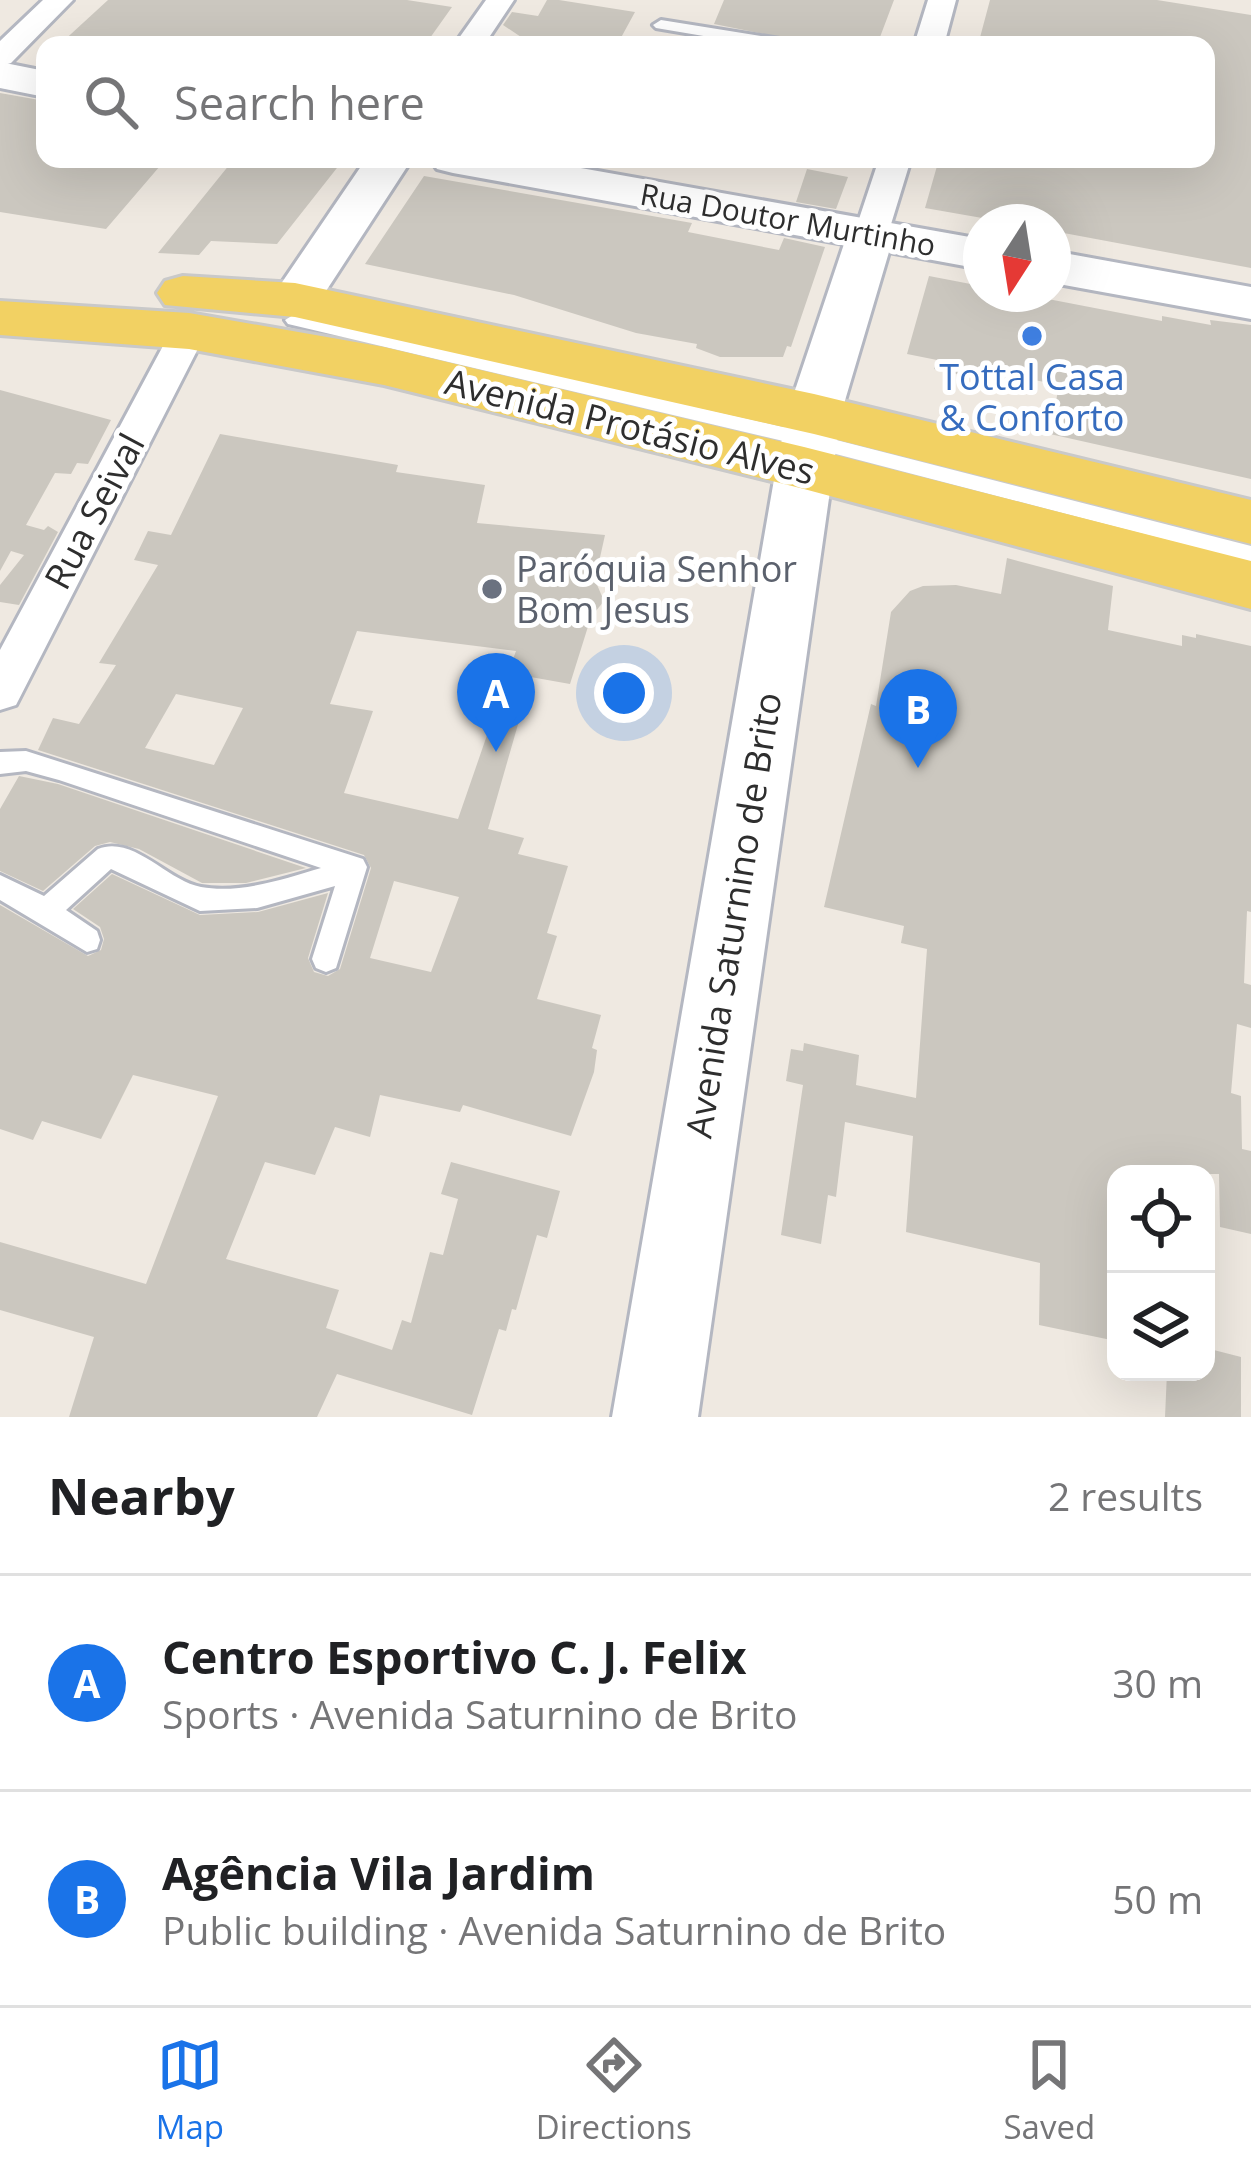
<!DOCTYPE html>
<html lang="en">
<head>
<meta charset="utf-8">
<style>
  :root { --surface:#fff; --page:#f6f6f6; --text:#202124; --muted:#757577; --line:#e0e0e0; --accent:#1a73e8 }
  body { margin:0; font-family:"Open Sans",sans-serif; background:var(--page); color:var(--text) }
  .controls { position:absolute; right:36px; bottom:36px; display:grid; overflow:hidden; border-radius:24px; box-shadow:0 12px 48px #0002 }
  .controls button { width:108px; height:108px; display:grid; place-items:center; padding:0; border:0; border-bottom:3px solid var(--line); background:var(--surface); color:var(--text); font:60px sans-serif }
  .compass { position:absolute; left:963px; top:204px; width:108px; height:108px; border-radius:50%; background:var(--surface); box-shadow:0 12px 48px #0002; rotate:192deg }
  .you { position:absolute; left:624px; top:693px; width:42px; height:42px; margin:-30px; border:9px solid #fff; border-radius:50%; background:#1a73e8; box-shadow:0 0 0 18px #1a73e833 }
  .badge { display:grid; place-items:center; width:78px; height:78px; border-radius:50%; background:var(--accent); color:#fff; font-size:39px; font-weight:700 }
  .pin { position:absolute; translate:-50% -99px; filter:drop-shadow(0 3px 6px #0008) }
  .pin::after { content:''; position:absolute; top:63px; width:42px; height:36px; background:inherit; clip-path:polygon(0 0,100% 0,50% 100%) }
  .list { margin:0; padding:0; list-style:none }
  h2 { display:flex; justify-content:space-between; align-items:center; height:156px; margin:0; padding:0 48px; font-size:51px }
  h2 small { font-size:39px; font-weight:400; color:var(--muted) }
  .list li { display:grid; grid-template-columns:78px 1fr auto; gap:36px; align-items:center; box-sizing:border-box; height:216px; padding:0 48px; border-top:3px solid var(--line) }
  .list b { display:block; font-size:45px; white-space:nowrap }
  .list p { margin:0; font-size:39px; white-space:nowrap; color:var(--muted) }
  .list em { font-size:39px; font-style:normal; color:var(--muted) }
  .icon { flex:none; width:66px; height:66px; fill:none; stroke:currentColor; stroke-width:2; stroke-linecap:round; stroke-linejoin:round }
  .map { position:relative; flex:none; width:1251px; height:1417px; overflow:hidden }
  .search { position:absolute; background:var(--surface); box-shadow:0 12px 48px #0002; left:36px; right:36px; top:36px; height:132px; display:flex; align-items:center; gap:30px; box-sizing:border-box; padding:0 42px; border-radius:24px; color:var(--muted); font-size:45px }
  .sheet { height:588px; background:var(--surface) }
  nav { display:flex; justify-content:space-around; align-items:center; box-sizing:border-box; height:168px; border-top:3px solid var(--line); background:var(--surface); font-size:33px; color:var(--muted) }
  nav a { display:grid; justify-items:center; gap:6px }
  nav .on { color:var(--accent) }
  .map>svg:first-child { display:block }
  .building { fill:#cbc7bf; fill-rule:evenodd }
  .lines { fill:none; stroke-linecap:round; stroke-linejoin:round }
  .lane-casing { stroke:#b4b7c1; stroke-width:6 }
  .street-casing { stroke:#b4b7c1; stroke-width:6 }
  .secondary-casing { stroke:#b4b7c1; stroke-width:6 }
  .primary-casing { stroke:#c9c9c9; stroke-width:6 }
  .lane { fill:#fff; fill-rule:evenodd }
  .street { fill:#fff; fill-rule:evenodd }
  .secondary { fill:#fff; fill-rule:evenodd }
  .primary { fill:#f2d163; fill-rule:evenodd }
  .shop-dot { fill:#3f7fe0; stroke:#fff; stroke-width:4.5 }
  .worship-dot { fill:#6b7280; stroke:#fff; stroke-width:4.5 }
  .labels { text-anchor:middle; dominant-baseline:central; stroke-width:10; stroke-linejoin:round; paint-order:stroke }
  .far-street-label { font-size:30px; fill:#2e2e2e; stroke:#fff }
  .shop-label { font-size:36px; fill:#366cbe; stroke:#fff }
  .street-label { font-size:36px; fill:#2e2e2e; stroke:#fff }
  .worship-label { font-size:36px; fill:#5b616d; stroke:#fff; text-anchor:start }
</style>
</head>
<body>
<div class="map">
<svg width="1251" height="1417" viewBox="0 0 1251 1417">
  <rect width="100%" height="100%" fill="#efe9e1"/>
  <path class="building" d="M 108,0 L 407,0 L 452,7 L 425,45 L 59,45 Z
    M 547,0 L 559,0 L 635,12 L 617,45 L 520,45 L 524,39 L 503,25 L 512,12 L 538,16 Z
    M 724,0 L 894,0 L 877,45 L 820,45 L 714,24 Z
    M 990,0 L 1157,0 L 1251,15 L 1251,268 L 1053,231 L 1053,222 L 1005,222 L 925,208 L 939,159 L 1206,159 L 1206,45 L 978,45 Z
    M 0,93 L 45,101 L 45,159 L 166,159 L 106,229 L 0,212 Z
    M 234,159 L 344,159 L 277,244 L 211,241 L 199,255 L 158,253 Z
    M 807,169 L 848,177 L 836,209 L 796,202 Z
    M 424,176 L 692,223 L 688,232 L 779,250 L 784,238 L 825,247 L 791,347 L 787,346 L 783,357 L 720,357 L 696,348 L 697,344 L 636,333 L 514,295 L 365,264 Z
    M 929,276 L 981,286 L 981,294 L 1022,294 L 1162,321 L 1162,316 L 1211,325 L 1210,320 L 1251,325 L 1251,479 L 1050,434 L 1059,385 L 995,372 L 993,382 L 934,369 L 937,360 L 907,354 Z
    M 0,390 L 111,420 L 88,464 L 77,463 L 71,474 L 55,473 L 26,525 L 44,530 L 48,526 L 58,532 L 19,605 L 0,602 L 0,585 L 24,555 L 11,551 L 0,571 Z
    M 220,434 L 398,465 L 396,472 L 485,485 L 477,523 L 605,535 L 595,580 L 604,601 L 591,617 L 570,684 L 508,673 L 516,651 L 357,631 L 330,704 L 373,711 L 344,793 L 458,819 L 504,686 L 527,693 L 488,829 L 524,838 L 518,854 L 568,866 L 547,933 L 557,936 L 537,999 L 601,1015 L 592,1048 L 597,1050 L 594,1072 L 571,1136 L 463,1105 L 460,1112 L 380,1095 L 370,1137 L 335,1127 L 315,1175 L 265,1162 L 226,1259 L 339,1290 L 326,1328 L 392,1350 L 402,1320 L 411,1323 L 430,1252 L 443,1255 L 458,1199 L 441,1194 L 451,1162 L 560,1191 L 547,1238 L 537,1235 L 516,1310 L 512,1309 L 506,1331 L 499,1329 L 472,1415 L 337,1374 L 317,1417 L 69,1417 L 94,1337 L 0,1310 L 0,1242 L 146,1284 L 218,1096 L 133,1075 L 101,1139 L 42,1121 L 33,1140 L 0,1129 L 0,905 L 88,956 L 101,950 L 104,939 L 100,927 L 73,909 L 112,874 L 200,915 L 258,912 L 328,893 L 308,958 L 314,972 L 328,976 L 340,969 L 371,868 L 364,855 L 38,750 L 53,718 L 79,724 L 116,665 L 99,663 L 158,565 L 134,560 L 148,531 L 171,535 ZM 176,694 L 243,708 L 214,765 L 145,748 ZM 394,881 L 459,897 L 431,972 L 370,958 Z
    M 1007,558 L 1113,586 L 1108,630 L 1182,646 L 1182,635 L 1196,638 L 1196,634 L 1251,646 L 1251,912 L 1247,911 L 1244,983 L 1251,985 L 1251,1028 L 1237,1024 L 1231,1093 L 1241,1096 L 1242,1149 L 1251,1151 L 1251,1234 L 1220,1227 L 1219,1174 L 1116,1174 L 1116,1341 L 1039,1325 L 1040,1263 L 906,1232 L 913,1136 L 845,1122 L 836,1197 L 828,1195 L 821,1244 L 781,1235 L 803,1085 L 786,1081 L 791,1049 L 803,1051 L 804,1043 L 859,1055 L 856,1085 L 916,1098 L 927,949 L 901,943 L 904,926 L 824,907 L 871,704 L 876,706 L 891,612 L 910,591 L 923,586 L 956,585 L 1001,594 Z
    M 19,776 L 58,784 L 306,868 L 246,883 L 202,883 L 139,849 L 110,842 L 95,846 L 43,891 L 0,871 L 0,809 Z
    M 1206,1348 L 1241,1357 L 1241,1417 L 1165,1417 L 1167,1372 L 1206,1372 Z"/>
  <g class="lines">
    <defs>
      <path id="lane" d="M 661,20 L 786,40 L 794,45 L 757,45 L 656,28 L 653,25 Z
        M 295,314 L 809,433 L 1251,546 L 1251,562 L 809,447 L 288,324 L 285,320 Z
        M 26,751 L 363,859 L 367,867 L 336,968 L 326,972 L 316,968 L 312,959 L 335,886 L 257,908 L 200,911 L 111,869 L 66,910 L 97,931 L 100,940 L 97,949 L 87,952 L 0,900 L 0,875 L 44,896 L 98,849 C 134,835 167,881 201,887 C 240,894 284,879 321,868 L 59,780 L 26,771 L 0,774 L 0,752 Z"/>
      <path id="street" d="M 43,0 L 73,0 L 11,63 L 0,66 L 0,41 Z
        M 486,0 L 514,0 L 484,45 L 454,45 Z
        M 928,0 L 956,0 L 944,45 L 914,45 Z
        M 879,159 L 911,159 L 888,234 L 883,242 L 859,242 L 854,234 Z
        M 189,319 L 202,322 L 207,331 L 16,705 L 0,710 L 0,650 L 171,331 L 176,322 Z"/>
      <path id="secondary" d="M 0,62 L 45,71 L 45,97 L 0,88 Z
        M 366,159 L 412,159 L 313,311 L 295,316 L 277,311 L 270,300 Z
        M 430,159 L 530,159 L 981,239 L 981,269 L 889,252 L 841,414 L 698,1417 L 612,1417 L 776,468 L 787,414 L 844,244 L 453,173 L 437,169 Z
        M 1053,251 L 1251,287 L 1251,319 L 1053,283 Z"/>
      <path id="primary" d="M 183,276 L 295,283 L 814,394 L 1251,500 L 1251,544 L 814,434 L 295,317 L 165,305 L 157,293 L 165,281 Z
        M 0,301 L 189,313 L 384,347 L 804,447 L 1251,561 L 1251,609 L 804,489 L 384,385 L 189,349 L 0,335 Z"/>
    </defs>
    <use href="#lane" class="lane-casing"/>
    <use href="#street" class="street-casing"/>
    <use href="#secondary" class="secondary-casing"/>
    <use href="#primary" class="primary-casing"/>
    <use href="#lane" class="lane"/>
    <use href="#street" class="street"/>
    <use href="#secondary" class="secondary"/>
    <use href="#primary" class="primary"/>
  </g>
  <circle class="shop-dot" cx="1032" cy="336" r="12"/>
  <circle class="worship-dot" cx="492" cy="589" r="12"/>
  <g class="labels">
    <g class="far-street-label">
      <text transform="translate(788 219) rotate(10)">Rua Doutor Murtinho</text>
    </g>
    <g class="shop-label">
      <text x="1032" y="376">Tottal Casa<tspan x="1032" dy="41">&amp; Conforto</tspan></text>
    </g>
    <g class="street-label">
      <text transform="translate(630 426) rotate(14)">Avenida Protásio Alves</text>
      <text transform="translate(94 511) rotate(-62)">Rua Seival</text>
      <text transform="translate(733 915) rotate(-81)">Avenida Saturnino de Brito</text>
    </g>
    <g class="worship-label">
      <text x="516" y="568">Paróquia Senhor<tspan x="516" dy="41">Bom Jesus</tspan></text>
    </g>
  </g>
</svg>
<div class="controls">
<button><svg class="icon" aria-label="locate" viewBox="0 0 24 24"><circle cx="12" cy="12" r="6"/><path d="M12 2v4M12 18v4M2 12h4M18 12h4"/></svg></button>
<button><svg class="icon" aria-label="layers" viewBox="0 0 24 24"><path d="M12 4l9 5-9 5-9-5zM3 14l9 5 9-5"/></svg></button>
</div>
<svg class="compass" viewBox="-18 -18 36 36"><path d="M0-13l5 13h-10z" fill="#e53935"/><path d="M0 13l5-13h-10z" fill="#757577"/></svg>
<div class="you"></div>
<div class="pin badge" style="left:496px;top:752px">A</div>
<div class="pin badge" style="left:918px;top:768px">B</div>
<div class="search"><svg class="icon" aria-label="search" viewBox="0 0 24 24"><circle cx="10" cy="10" r="6"/><path d="M15 15l6 6"/></svg>Search here</div>
</div>
<section class="sheet">
<h2>Nearby<small>2 results</small></h2>
<ul class="list">
<li><span class="badge">A</span><div><b>Centro Esportivo C. J. Felix</b><p>Sports · Avenida Saturnino de Brito</p></div><em>30 m</em></li>
<li><span class="badge">B</span><div><b>Agência Vila Jardim</b><p>Public building · Avenida Saturnino de Brito</p></div><em>50 m</em></li>
</ul>
</section>
<nav>
<a class="on"><svg class="icon" aria-label="map" viewBox="0 0 24 24"><path d="M3 6l6-2 6 2 6-2v14l-6 2-6-2-6 2zM9 4v14M15 6v14"/></svg>Map</a>
<a><svg class="icon" aria-label="directions" viewBox="0 0 24 24"><path d="M12 3l9 9-9 9-9-9zM9 14v-3h6M13 9l2 2-2 2"/></svg>Directions</a>
<a><svg class="icon" aria-label="saved" viewBox="0 0 24 24"><path d="M7 4h10v16l-5-4-5 4z"/></svg>Saved</a>
</nav>
</body>
</html>
